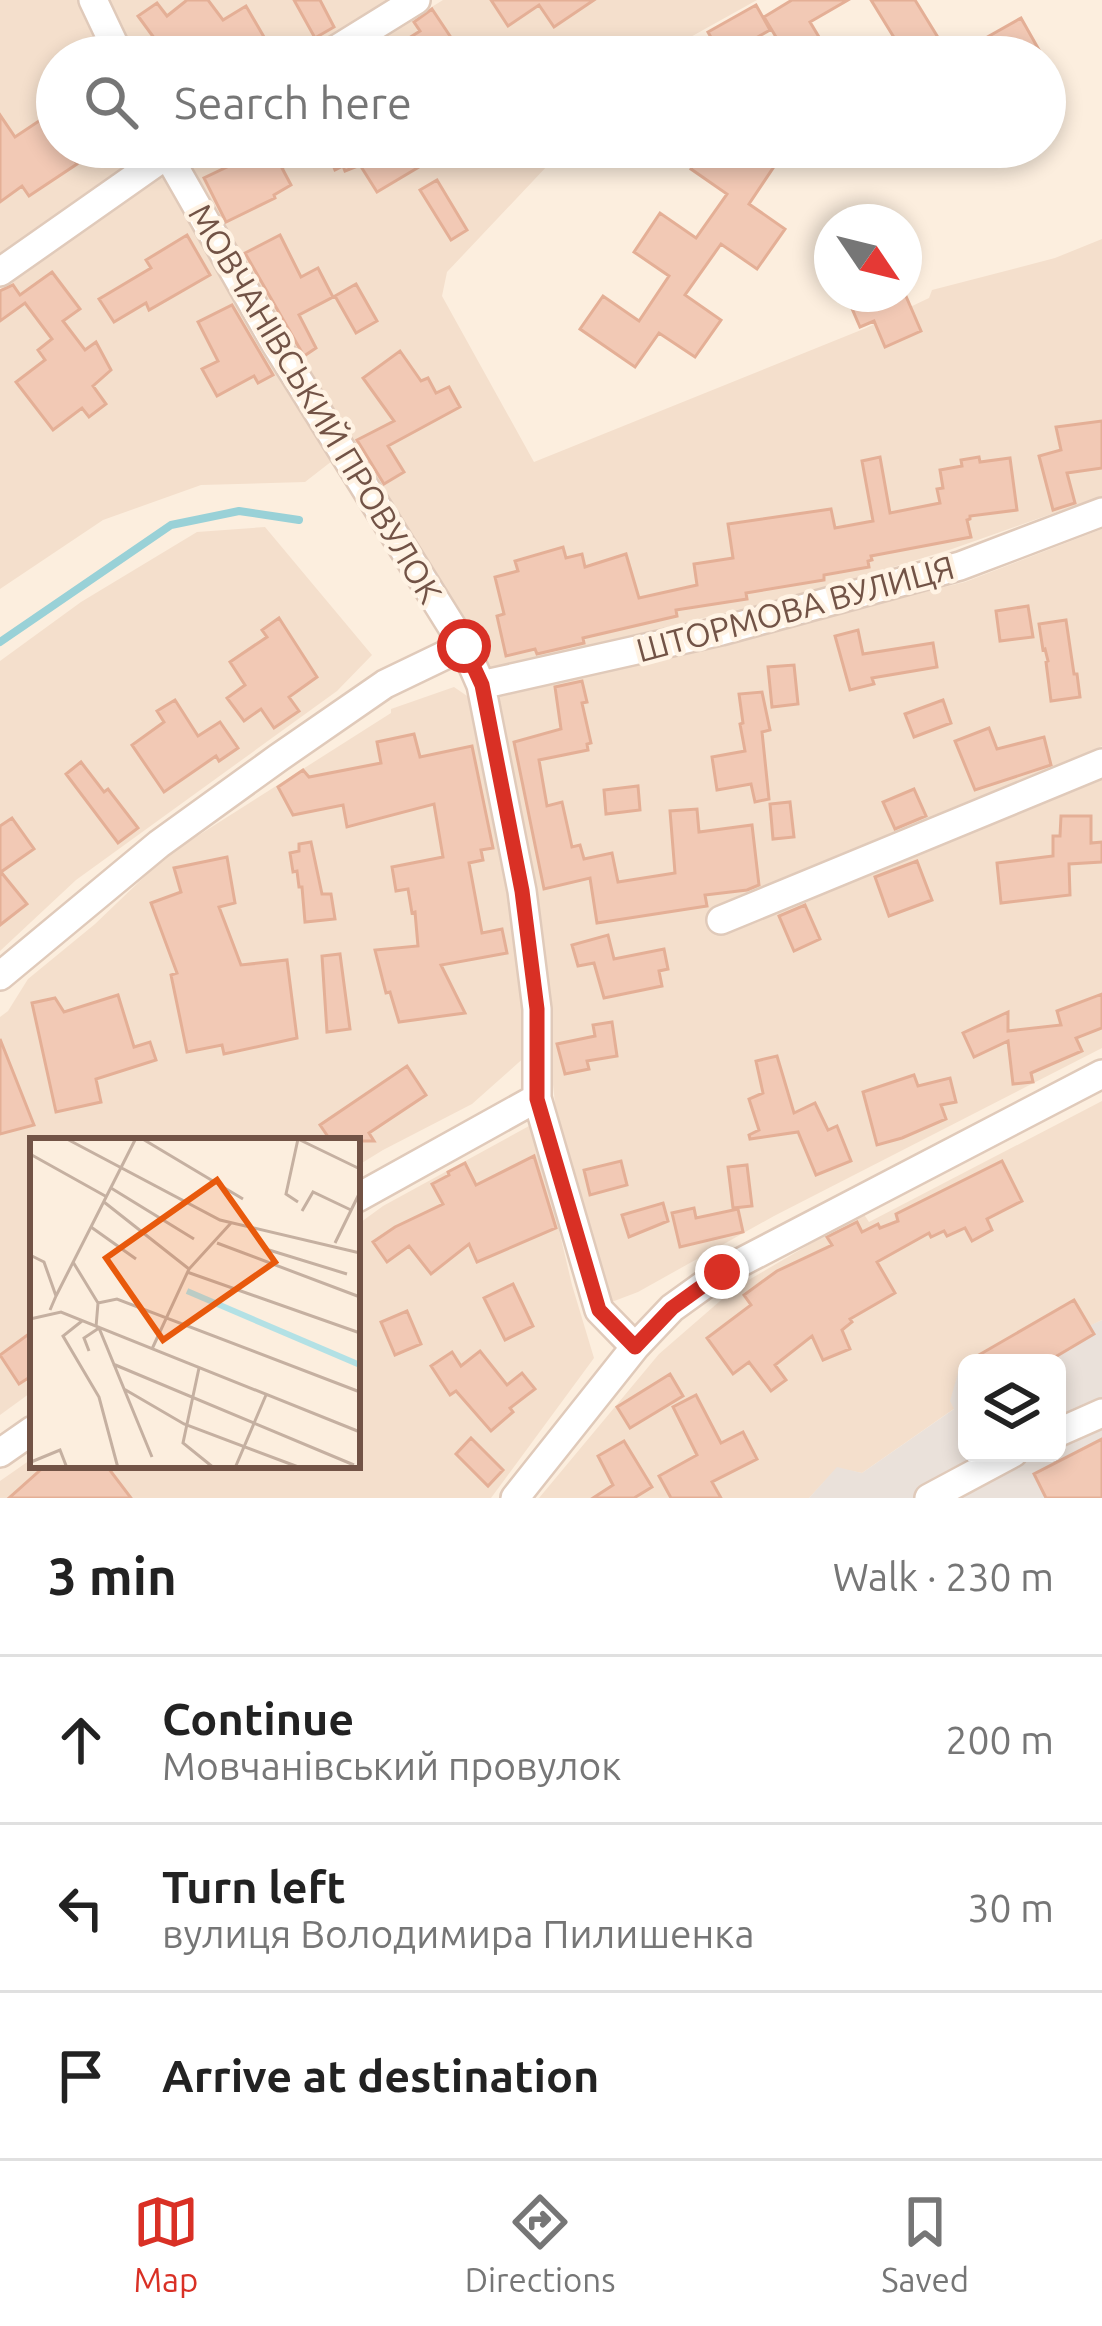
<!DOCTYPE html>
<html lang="en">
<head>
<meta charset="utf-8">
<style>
  :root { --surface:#fff; --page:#f2f2f2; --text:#222; --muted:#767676; --line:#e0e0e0; --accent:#d93025 }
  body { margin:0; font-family:Ubuntu,sans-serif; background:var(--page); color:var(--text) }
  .controls { position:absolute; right:36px; bottom:36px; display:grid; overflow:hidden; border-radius:18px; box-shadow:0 6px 18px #0003 }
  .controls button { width:108px; height:108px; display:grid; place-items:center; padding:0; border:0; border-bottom:3px solid var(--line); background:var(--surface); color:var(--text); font:60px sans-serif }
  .compass { position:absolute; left:814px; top:204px; width:108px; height:108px; border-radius:50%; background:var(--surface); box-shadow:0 6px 18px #0003; rotate:125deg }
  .stop { position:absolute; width:36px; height:36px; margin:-27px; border:9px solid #d93025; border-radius:50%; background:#fff }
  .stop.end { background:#d93025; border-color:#fff; box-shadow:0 3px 12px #0008 }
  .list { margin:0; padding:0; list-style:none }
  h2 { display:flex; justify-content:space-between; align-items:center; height:156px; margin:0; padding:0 48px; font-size:51px }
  h2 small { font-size:39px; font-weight:400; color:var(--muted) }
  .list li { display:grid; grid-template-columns:78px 1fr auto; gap:36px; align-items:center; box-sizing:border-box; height:168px; padding:0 48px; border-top:3px solid var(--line) }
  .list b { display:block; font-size:45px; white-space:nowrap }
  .list p { margin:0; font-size:39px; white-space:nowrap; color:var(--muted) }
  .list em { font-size:39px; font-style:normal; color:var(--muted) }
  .icon { flex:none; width:66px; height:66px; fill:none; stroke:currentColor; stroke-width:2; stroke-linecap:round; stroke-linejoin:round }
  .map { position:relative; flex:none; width:1102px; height:1498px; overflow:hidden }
  .search { position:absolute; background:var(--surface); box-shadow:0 6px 18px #0003; left:36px; right:36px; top:36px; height:132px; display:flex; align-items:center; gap:30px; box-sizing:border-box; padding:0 42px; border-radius:66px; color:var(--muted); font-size:45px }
  .sheet { height:660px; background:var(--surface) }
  nav { display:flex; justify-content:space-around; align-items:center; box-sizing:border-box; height:168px; border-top:3px solid var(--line); background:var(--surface); font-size:33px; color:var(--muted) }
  nav a { display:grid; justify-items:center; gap:6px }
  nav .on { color:var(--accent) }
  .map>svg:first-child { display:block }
  .residential { fill:#f4dfcc }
  .industrial { fill:#eae1da; fill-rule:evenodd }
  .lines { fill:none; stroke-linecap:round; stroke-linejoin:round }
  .stream { stroke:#99d1d7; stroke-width:8 }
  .building { fill:#f2c9b5; stroke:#e4af96; stroke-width:3 }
  .minor-casing { stroke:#e0caba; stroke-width:32 }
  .minor { stroke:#fff; stroke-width:27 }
  .route { stroke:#d93025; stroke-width:15 }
  .labels { text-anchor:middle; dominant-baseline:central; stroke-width:9; stroke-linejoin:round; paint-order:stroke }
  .street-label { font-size:33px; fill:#725346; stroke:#fff3e4 }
  .inset-river { fill:none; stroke:#b3e1e5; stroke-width:6 }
  .inset-road { fill:none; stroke:#c5b0a1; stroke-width:3 }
  .view { fill:#e8590c; fill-opacity:0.15; stroke:#e8590c; stroke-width:6 }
  .inset-edge { fill:none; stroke:#725346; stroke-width:6 }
</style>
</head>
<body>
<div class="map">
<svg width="1102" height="1498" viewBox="0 0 1102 1498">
  <rect width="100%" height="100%" fill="#fceede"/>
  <path class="residential" d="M 0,0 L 85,0 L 113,57 L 57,57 L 57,147 L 152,148 L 0,256 Z
    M 106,0 L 396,0 L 303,57 L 135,57 Z
    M 443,0 L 757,0 L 678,44 L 664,57 L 351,57 Z
    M 210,147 L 565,147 L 447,272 L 442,296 L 534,462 L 866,328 L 929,298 L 932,290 L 1055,258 L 1102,239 L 1102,496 L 952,549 L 819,590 L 489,670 L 422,551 L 284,338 L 187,162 Z
    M 165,175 L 332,461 L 305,482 L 201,485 L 103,520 L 0,589 L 0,289 Z
    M 265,527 L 372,655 L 337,691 L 76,880 L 0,951 L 0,661 L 81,602 L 197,532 Z
    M 1102,529 L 1102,746 L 887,840 L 720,932 L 1102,778 L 1102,1048 L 774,1216 L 638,1292 L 609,1303 L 555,1103 L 533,897 L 495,691 L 723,646 L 825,616 L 965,582 Z
    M 454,687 L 470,698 L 513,909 L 527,1055 L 472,1104 L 383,1150 L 357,1166 L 357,1141 L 33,1141 L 33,1391 L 0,1415 L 0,1017 L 8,1011 L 28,979 L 95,924 L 166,856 L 391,713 L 391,709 Z
    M 1102,1101 L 1102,1320 L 1090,1326 L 1074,1300 L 960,1366 L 955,1408 L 862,1473 L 837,1468 L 809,1498 L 539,1498 L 659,1354 L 735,1288 L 863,1213 L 869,1222 Z
    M 529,1126 L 544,1167 L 572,1285 L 594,1358 L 491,1498 L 0,1498 L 0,1481 L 33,1458 L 33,1465 L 357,1465 L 357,1225 L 383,1206 Z"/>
  <path class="industrial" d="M 1074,1299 L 1089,1326 L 1102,1320 L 1102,1498 L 809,1498 L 837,1467 L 862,1473 L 954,1409 L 950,1401 L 960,1366 ZM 967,1363 L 1057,1363 L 1057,1453 L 967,1453 Z"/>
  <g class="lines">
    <path class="stream" d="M 0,642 L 171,525 L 239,511 L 299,520"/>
  </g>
  <path class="building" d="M 187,0 L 208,0 L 223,20 L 246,6 L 264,37 L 231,57 L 168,57 L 138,16 L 157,3 L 167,16 Z
    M 294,0 L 320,0 L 334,27 L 315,38 Z
    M 491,0 L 594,0 L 554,27 L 539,5 L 508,26 Z
    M 792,0 L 848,0 L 810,22 L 831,57 L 788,57 L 764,17 Z
    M 871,0 L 915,0 L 950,57 L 906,57 Z
    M 756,5 L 770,30 L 722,57 L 708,32 Z
    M 432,9 L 464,57 L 379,57 L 420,31 L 414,22 Z
    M 1021,18 L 1043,57 L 991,57 L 982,40 Z
    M 57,109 L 57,147 L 66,147 L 77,164 L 29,196 L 22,186 L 0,202 L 0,115 L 15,137 Z
    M 249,147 L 319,147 L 282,168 L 291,185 L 274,195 L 275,198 L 226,222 L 204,178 L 254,154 Z
    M 326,147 L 414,147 L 424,164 L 377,192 L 360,165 L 345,171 L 343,166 L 335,170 Z
    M 706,147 L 744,147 L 773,168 L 749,204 L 785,229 L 757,269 L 721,244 L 685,295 L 721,320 L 695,357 L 659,333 L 635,367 L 580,329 L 603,296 L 639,321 L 669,276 L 634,252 L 660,213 L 696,238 L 727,194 L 691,169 Z
    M 437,180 L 467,230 L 451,240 L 420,190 Z
    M 187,235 L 210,275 L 149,310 L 146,303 L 114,322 L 99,299 L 151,268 L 146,260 Z
    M 280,235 L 301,277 L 318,268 L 333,297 L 299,315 L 316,348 L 304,356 L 245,253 Z
    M 52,272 L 80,309 L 63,321 L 85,350 L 96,342 L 111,370 L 93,386 L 106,404 L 89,417 L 82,408 L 53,430 L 16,382 L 45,360 L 38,350 L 52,339 L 25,303 L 0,321 L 0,291 L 13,285 L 20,295 Z
    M 356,284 L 377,321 L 356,333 L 335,296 Z
    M 871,294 L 905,294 L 921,331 L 885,347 L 874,321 L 860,327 L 850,304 Z
    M 232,305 L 273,375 L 258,383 L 254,376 L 217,396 L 202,369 L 218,361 L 198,322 Z
    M 400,351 L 421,381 L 428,378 L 436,393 L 449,387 L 460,407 L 388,446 L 404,472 L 384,484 L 357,440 L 394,421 L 363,378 Z
    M 1102,421 L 1102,468 L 1067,473 L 1075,503 L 1053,510 L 1039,456 L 1061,450 L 1056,427 Z
    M 880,457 L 890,513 L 940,503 L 937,489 L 943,488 L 940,470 L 962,466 L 961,460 L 979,457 L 980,462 L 1010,458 L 1017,510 L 970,516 L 970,519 L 967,520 L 971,537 L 871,556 L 872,560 L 868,561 L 869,567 L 824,575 L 824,580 L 746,593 L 747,599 L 676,610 L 677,616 L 583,638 L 584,643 L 537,654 L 535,649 L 506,656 L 497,616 L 504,614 L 495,577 L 518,571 L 515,561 L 563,547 L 566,558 L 582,554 L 585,567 L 626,554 L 639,598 L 697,585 L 694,564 L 733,558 L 728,524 L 831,509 L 835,528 L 873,521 L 862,461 Z
    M 1028,606 L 1033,637 L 1000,641 L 996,611 Z
    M 279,618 L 317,677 L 289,697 L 299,711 L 274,728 L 261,709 L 244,721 L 227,698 L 245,685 L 230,662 L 267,637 L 262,630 Z
    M 1066,620 L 1074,674 L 1077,674 L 1080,697 L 1051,701 L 1046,662 L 1048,661 L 1045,649 L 1043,650 L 1039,624 Z
    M 858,630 L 863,654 L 933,643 L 937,667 L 872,678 L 874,684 L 850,690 L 835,636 Z
    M 794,665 L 798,704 L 772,707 L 768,667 Z
    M 582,681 L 587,702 L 582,703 L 591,743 L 587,744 L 588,750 L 539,760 L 547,806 L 562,802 L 572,847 L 580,845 L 584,859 L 612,853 L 618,882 L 675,873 L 670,811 L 697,809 L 699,832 L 752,825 L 759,885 L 747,890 L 705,895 L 707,906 L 597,923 L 590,878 L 544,889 L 514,742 L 561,729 L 555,687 Z
    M 762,692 L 770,730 L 762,732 L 769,799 L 755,802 L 751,784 L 717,790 L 712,757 L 745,751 L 740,724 L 743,723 L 739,694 Z
    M 175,700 L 198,736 L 220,722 L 238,748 L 219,761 L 216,756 L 164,792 L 132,745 L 164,722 L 157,711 Z
    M 943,700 L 951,723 L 914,737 L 905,714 Z
    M 989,728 L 997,749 L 1044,737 L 1051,765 L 975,790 L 955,741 Z
    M 414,734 L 420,757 L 472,746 L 493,848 L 481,850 L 483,860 L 469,863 L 482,933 L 502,929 L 507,953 L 441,965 L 465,1013 L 399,1022 L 390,992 L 386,993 L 375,950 L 418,946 L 415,912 L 412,913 L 408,889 L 396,891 L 392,867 L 443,857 L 434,804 L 347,827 L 343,805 L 293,815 L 278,787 L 303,770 L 309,777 L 381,763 L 377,742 Z
    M 81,762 L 104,792 L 108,789 L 138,828 L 118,843 L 66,774 Z
    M 638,786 L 640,810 L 606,814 L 604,790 Z
    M 914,789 L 926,816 L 895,829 L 883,802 Z
    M 790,802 L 794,837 L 773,839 L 770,804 Z
    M 1061,816 L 1091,816 L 1091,843 L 1102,842 L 1102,862 L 1069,864 L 1070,895 L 1001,903 L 997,863 L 1053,856 L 1053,836 L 1060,836 Z
    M 12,818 L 34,849 L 1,872 L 27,904 L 0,925 L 0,826 Z
    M 311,842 L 322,894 L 331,894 L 335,919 L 305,922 L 302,887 L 299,887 L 297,871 L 293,872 L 290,853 L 299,851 L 299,844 Z
    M 227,857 L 235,903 L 219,907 L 241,965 L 287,960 L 297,1038 L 224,1054 L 222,1045 L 187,1052 L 171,975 L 177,973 L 151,903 L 181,892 L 174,868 Z
    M 917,861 L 932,900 L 889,916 L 875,877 Z
    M 805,905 L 820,939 L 794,951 L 779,916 Z
    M 608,935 L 614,959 L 664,949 L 668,969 L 659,971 L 662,986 L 604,998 L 594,963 L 578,966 L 572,945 Z
    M 340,954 L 350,1029 L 327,1032 L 322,956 Z
    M 1102,994 L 1102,1028 L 1076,1038 L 1082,1051 L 1031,1073 L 1033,1082 L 1013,1084 L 1008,1041 L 974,1057 L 963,1033 L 1008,1012 L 1008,1031 L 1061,1025 L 1057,1011 Z
    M 118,995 L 134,1047 L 150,1042 L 156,1060 L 96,1079 L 101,1102 L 56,1112 L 32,1003 L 55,998 L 64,1012 Z
    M 612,1022 L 617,1056 L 587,1061 L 589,1069 L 565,1074 L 557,1044 L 595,1036 L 593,1025 Z
    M 0,1039 L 34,1125 L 0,1134 Z
    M 777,1056 L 794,1113 L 815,1103 L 828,1130 L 837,1126 L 851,1161 L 816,1175 L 798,1132 L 750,1139 L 749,1135 L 759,1130 L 749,1099 L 763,1093 L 756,1061 Z
    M 407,1066 L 426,1095 L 369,1133 L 374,1141 L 331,1141 L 320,1125 Z
    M 914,1075 L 918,1086 L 950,1078 L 956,1102 L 941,1105 L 946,1119 L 902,1138 L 877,1145 L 863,1092 Z
    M 534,1156 L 556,1228 L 477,1262 L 469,1244 L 431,1274 L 409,1246 L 387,1262 L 373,1242 L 395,1227 L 443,1204 L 432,1184 L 449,1175 L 448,1172 L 465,1163 L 476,1185 Z
    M 621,1161 L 627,1185 L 590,1195 L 584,1170 Z
    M 1002,1161 L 1022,1201 L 987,1219 L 992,1230 L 972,1241 L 965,1228 L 947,1236 L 944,1231 L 931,1237 L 929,1233 L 877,1262 L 895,1293 L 850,1319 L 852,1322 L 842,1330 L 850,1349 L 823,1360 L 812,1336 L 775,1365 L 786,1380 L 771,1391 L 749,1362 L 733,1374 L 707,1338 L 751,1305 L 744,1295 L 777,1271 L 832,1245 L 827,1237 L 857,1222 L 862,1232 L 878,1224 L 880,1228 L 898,1221 L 896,1214 Z
    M 747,1165 L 752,1206 L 733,1208 L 728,1167 Z
    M 663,1203 L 668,1221 L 629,1237 L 622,1215 Z
    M 694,1208 L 696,1218 L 738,1209 L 743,1232 L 680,1247 L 672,1213 Z
    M 513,1284 L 533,1326 L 505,1340 L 484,1298 Z
    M 1074,1300 L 1094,1334 L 1045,1363 L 965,1363 Z
    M 407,1311 L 421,1344 L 395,1355 L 381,1322 Z
    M 33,1331 L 33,1375 L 19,1384 L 0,1355 Z
    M 480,1351 L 507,1385 L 522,1373 L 535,1389 L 510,1408 L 513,1412 L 491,1431 L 456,1391 L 450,1395 L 431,1366 L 452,1352 L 461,1366 Z
    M 670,1374 L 683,1396 L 630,1428 L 617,1407 Z
    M 696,1395 L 721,1443 L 743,1432 L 757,1459 L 712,1482 L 721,1498 L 671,1498 L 659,1476 L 697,1455 L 673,1407 Z
    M 471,1438 L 503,1470 L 488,1486 L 456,1454 Z
    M 1102,1439 L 1102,1498 L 1046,1498 L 1034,1474 Z
    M 624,1441 L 652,1487 L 634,1498 L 593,1498 L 613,1485 L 598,1456 Z
    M 46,1465 L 106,1465 L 131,1498 L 9,1498 Z"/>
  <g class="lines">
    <defs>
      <path id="minor" d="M 93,0 L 120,57
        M 324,57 L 416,0
        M 163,147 L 275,343 L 464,646 L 481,685 L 522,891 L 537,1009 L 537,1098 L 599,1310 L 635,1347
        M 0,272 L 178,147
        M 481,685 L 721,631 L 960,566 L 1102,512
        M 721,920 L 1102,763
        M 0,976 L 159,844 L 278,758 L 385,684 L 464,646
        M 357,1198 L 537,1098
        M 1057,1433 L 1102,1413
        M 0,1453 L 33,1430
        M 515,1498 L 635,1347 L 672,1308 L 722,1272 L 1102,1074
        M 929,1498 L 1013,1453"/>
    </defs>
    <use href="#minor" class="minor-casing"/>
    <use href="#minor" class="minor"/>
  </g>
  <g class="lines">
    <path class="route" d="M 464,646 L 482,685 L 522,891 L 537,1009 L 537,1099 L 599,1310 L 635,1347 L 672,1308 L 722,1272"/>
  </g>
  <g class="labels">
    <g class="street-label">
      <text transform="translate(316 403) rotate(59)">МОВЧАНІВСЬКИЙ ПРОВУЛОК</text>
      <text transform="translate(795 608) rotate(-15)">ШТОРМОВА ВУЛИЦЯ</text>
    </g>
  </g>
  <g transform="translate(30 1138)">
    <rect width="330" height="330" fill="#fceede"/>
    <path class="inset-river" d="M 157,153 L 330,227"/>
    <path class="inset-road" d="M 35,0 L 190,82 L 330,115M 111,0 L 213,61M 268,1 L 330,31M 0,16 L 77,59M 81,50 L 164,101M 74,64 L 159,131M 268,64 L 256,56 L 268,1M 272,73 L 283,54 L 321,72M 61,89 L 106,121M 187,105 L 330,159M 305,105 L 330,54M 239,112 L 317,136M 0,117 L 14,124 L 26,158 L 20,172M 43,124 L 68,165 L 66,189M 157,134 L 330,195M 26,158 L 106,0M 68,165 L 87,161 L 330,254M 0,181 L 31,174 L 330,294M 52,183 L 33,198 L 69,259 L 88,330M 122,211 L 159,131 L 201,85M 59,213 L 54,200 L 69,190 L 122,319M 83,226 L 324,327M 169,230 L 153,305 L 184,330M 94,251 L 154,286 L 271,330M 1,324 L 30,312 L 37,330M 205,330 L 236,257"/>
    <path class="view" d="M 187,42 L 245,124 L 133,202 L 76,120 Z"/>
    <rect width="330" height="330" class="inset-edge"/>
  </g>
</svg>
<div class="controls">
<button><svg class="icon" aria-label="layers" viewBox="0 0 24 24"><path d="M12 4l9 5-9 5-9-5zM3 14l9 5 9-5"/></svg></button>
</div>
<svg class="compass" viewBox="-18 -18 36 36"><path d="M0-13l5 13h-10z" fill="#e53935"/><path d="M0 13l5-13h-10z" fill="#767676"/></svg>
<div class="stop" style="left:464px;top:646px"></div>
<div class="stop end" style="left:722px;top:1272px"></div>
<div class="search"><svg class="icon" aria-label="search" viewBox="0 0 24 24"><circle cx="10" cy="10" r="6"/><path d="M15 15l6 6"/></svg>Search here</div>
</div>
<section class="sheet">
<h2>3 min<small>Walk · 230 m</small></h2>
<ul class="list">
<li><svg class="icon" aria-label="ahead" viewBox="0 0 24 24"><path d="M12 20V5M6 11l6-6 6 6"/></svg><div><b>Continue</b><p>Мовчанівський провулок</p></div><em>200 m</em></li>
<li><svg class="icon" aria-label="left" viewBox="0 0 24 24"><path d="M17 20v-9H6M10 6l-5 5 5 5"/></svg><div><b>Turn left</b><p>вулиця Володимира Пилишенка</p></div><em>30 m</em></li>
<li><svg class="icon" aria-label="arrive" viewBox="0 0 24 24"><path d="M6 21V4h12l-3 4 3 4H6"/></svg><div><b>Arrive at destination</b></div></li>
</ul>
</section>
<nav>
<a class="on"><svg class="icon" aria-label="map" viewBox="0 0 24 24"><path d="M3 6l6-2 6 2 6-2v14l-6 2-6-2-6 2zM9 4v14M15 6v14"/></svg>Map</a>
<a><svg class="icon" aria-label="directions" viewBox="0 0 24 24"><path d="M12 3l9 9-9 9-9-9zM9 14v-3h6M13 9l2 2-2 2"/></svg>Directions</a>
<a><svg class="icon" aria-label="saved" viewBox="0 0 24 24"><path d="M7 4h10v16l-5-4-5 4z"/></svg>Saved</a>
</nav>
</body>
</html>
